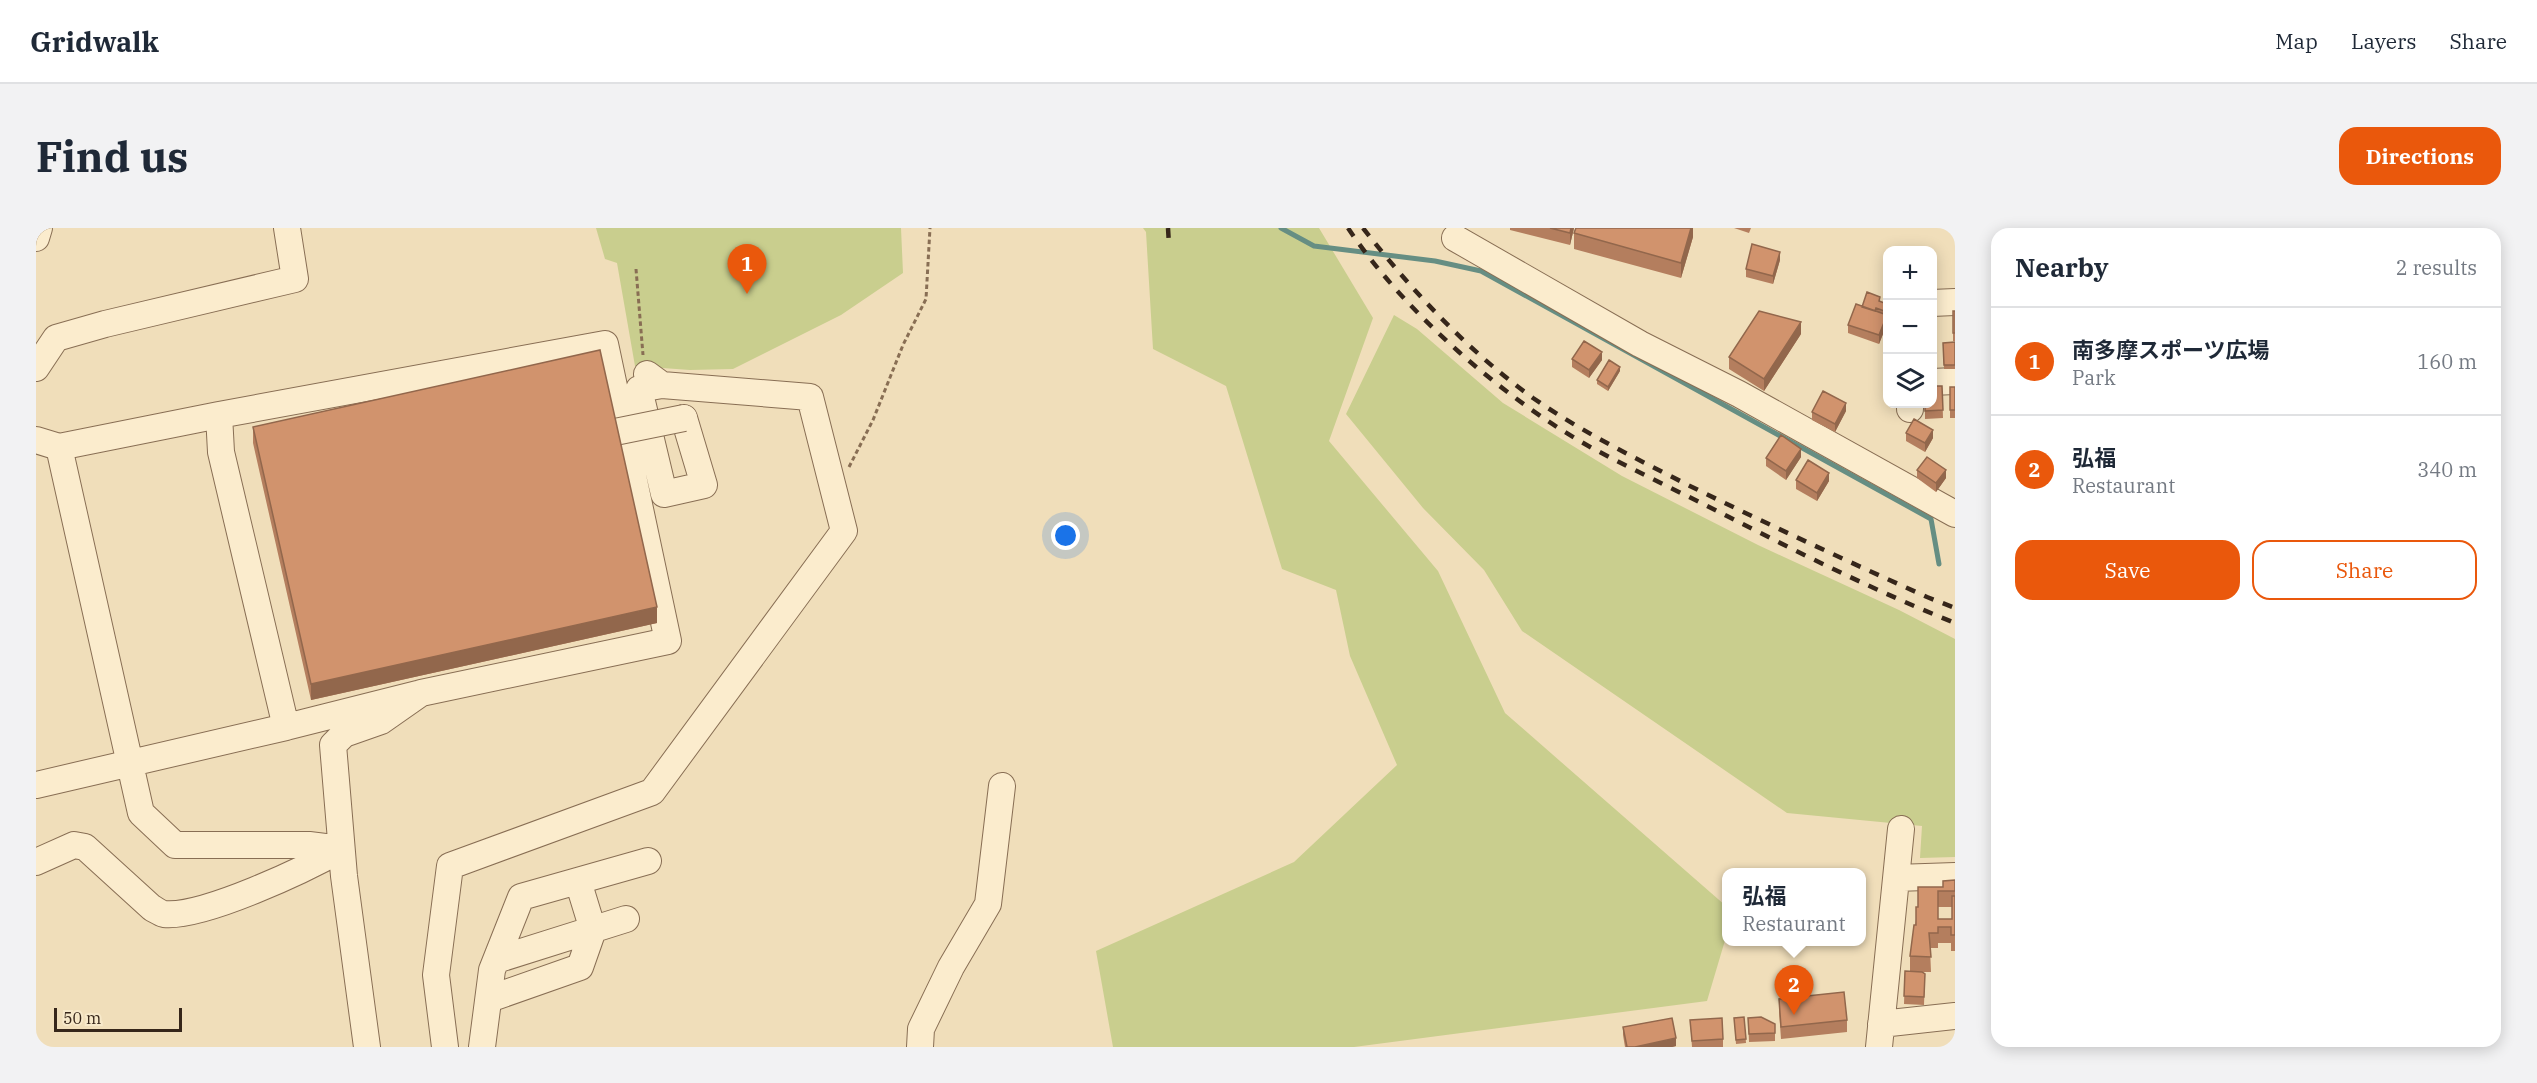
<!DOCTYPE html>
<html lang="en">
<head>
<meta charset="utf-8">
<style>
  :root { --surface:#fff; --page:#f2f2f3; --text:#1f2937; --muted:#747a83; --line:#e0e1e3; --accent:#ea580c }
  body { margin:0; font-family:"IBM Plex Serif","Noto Sans JP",serif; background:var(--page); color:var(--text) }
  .controls { position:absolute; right:18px; top:18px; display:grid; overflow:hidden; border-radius:12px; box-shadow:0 3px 15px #0003 }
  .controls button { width:54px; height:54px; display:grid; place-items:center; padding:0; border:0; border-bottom:2px solid var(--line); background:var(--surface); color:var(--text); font:30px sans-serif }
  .scale { position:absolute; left:18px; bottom:15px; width:128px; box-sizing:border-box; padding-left:6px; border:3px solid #36261a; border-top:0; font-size:16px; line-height:21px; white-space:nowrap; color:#36261a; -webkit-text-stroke:4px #f7e9ca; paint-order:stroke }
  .you { position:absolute; left:1030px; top:308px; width:21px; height:21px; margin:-15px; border:4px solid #fff; border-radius:50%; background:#1a73e8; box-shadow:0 0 0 9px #1a73e833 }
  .badge { display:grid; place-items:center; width:39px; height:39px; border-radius:50%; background:var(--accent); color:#fff; font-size:20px; font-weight:700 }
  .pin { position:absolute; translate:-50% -50px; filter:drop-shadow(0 2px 3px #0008) }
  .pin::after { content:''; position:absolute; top:32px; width:21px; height:18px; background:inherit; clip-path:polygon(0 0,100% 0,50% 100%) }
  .popup { position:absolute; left:1686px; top:640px; width:144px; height:78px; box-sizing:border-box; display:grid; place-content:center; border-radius:12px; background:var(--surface); filter:drop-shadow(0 2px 4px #0005); font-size:20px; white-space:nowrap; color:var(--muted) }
  .popup b { font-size:22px; color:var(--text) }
  .popup::after { content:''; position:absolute; left:50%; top:100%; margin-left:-12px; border:12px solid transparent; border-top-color:var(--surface) }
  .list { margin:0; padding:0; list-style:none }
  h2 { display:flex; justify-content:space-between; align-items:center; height:78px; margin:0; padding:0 24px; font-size:26px }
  h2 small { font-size:20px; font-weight:400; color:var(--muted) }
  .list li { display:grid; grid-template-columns:39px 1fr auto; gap:18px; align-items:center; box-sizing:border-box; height:108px; padding:0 24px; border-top:2px solid var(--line) }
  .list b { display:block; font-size:22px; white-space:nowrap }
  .list p { margin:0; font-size:20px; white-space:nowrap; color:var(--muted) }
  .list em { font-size:20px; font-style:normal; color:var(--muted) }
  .actions { display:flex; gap:12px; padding:18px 24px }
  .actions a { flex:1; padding:14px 0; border:2px solid var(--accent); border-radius:18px; text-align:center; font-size:21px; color:var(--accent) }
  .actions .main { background:var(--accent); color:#fff }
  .icon { flex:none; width:33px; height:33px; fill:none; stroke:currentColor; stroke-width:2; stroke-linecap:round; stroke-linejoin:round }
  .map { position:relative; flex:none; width:1919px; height:819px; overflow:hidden; border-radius:18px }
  header { display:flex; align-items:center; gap:36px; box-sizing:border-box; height:84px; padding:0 30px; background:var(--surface); border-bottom:2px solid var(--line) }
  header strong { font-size:28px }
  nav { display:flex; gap:33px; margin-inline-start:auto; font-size:21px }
  .intro { display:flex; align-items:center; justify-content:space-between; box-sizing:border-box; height:144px; padding:0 36px }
  h1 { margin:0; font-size:42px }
  .button { padding:15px 27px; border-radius:18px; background:var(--accent); color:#fff; font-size:21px; font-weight:700 }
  main { display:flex; gap:36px; padding:0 36px }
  aside { flex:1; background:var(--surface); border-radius:18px; box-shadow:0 3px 15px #0003 }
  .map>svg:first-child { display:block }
  .green { fill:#c9ce8e }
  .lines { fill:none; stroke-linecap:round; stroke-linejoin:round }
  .stream { stroke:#668e83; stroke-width:5 }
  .minor-casing { stroke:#886e54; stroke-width:28 }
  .path { stroke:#886e54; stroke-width:3; stroke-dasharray:4.5 3; stroke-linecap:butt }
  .minor { stroke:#fbeccd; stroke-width:26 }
  .rail { stroke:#36261a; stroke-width:4.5; stroke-dasharray:10 10; stroke-linecap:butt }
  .minor-bridge-casing { stroke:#886e54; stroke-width:28; stroke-linecap:butt }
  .minor-bridge { stroke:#fbeccd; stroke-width:26 }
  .wall { fill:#b47e5e; fill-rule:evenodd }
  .shaded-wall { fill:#92674c }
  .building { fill:#d1936d; stroke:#92674c; stroke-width:1.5 }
</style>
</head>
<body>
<header>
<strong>Gridwalk</strong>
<nav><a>Map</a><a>Layers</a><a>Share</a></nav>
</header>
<div class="intro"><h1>Find us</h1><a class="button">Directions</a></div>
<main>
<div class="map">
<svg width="1919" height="819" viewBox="0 0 1919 819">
  <rect width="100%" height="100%" fill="#f0deba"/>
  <path class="green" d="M 560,0 L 865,0 L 867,45 L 805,87 L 697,141 L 654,142 L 599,138 L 581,35 L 569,31 Z
    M 1107,0 L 1283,0 L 1337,90 L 1293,213 L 1402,343 L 1469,485 L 1690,678 L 1690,709 L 1671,773 L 1318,819 L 1077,819 L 1060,723 L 1258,634 L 1361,537 L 1314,428 L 1300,362 L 1246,341 L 1190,158 L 1117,121 L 1110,4 Z
    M 1358,87 L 1381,101 L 1467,175 L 1586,248 L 1722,317 L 1863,382 L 1919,411 L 1919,629 L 1884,630 L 1886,598 L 1751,585 L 1486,403 L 1448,342 L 1387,280 L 1310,186 Z"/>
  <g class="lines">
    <path class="stream" d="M 1245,0 L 1278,18 L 1399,33 L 1445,43 L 1895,291 L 1903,336"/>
    <defs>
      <path id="minor" d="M 0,10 L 3,0
        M 1419,10 L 1604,116 L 1703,166 L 1919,286
        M 1896,75 L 1919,74
        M 0,140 L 20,110 L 69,96 L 259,51 L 251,0
        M 1896,154 L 1919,153
        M 626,157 L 603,161 L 628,266 L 668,257 L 648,190
        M 1874,176 L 1874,181
        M 0,212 L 23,219 L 105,585 L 139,617 L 273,617 L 305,621
        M 23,219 L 183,187
        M 0,557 L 250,499
        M 0,634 L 38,617 L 49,619 L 116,680 C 120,682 124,685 128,686 C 167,690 270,641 305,621
        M 1860,650 L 1919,648
        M 460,732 L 590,691
        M 453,771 L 544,739 L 557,702 L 542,653
        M 1845,796 L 1919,788
        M 331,819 L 308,648 L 297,517 L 308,506 L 345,493 L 385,465 L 632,413 L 569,116 L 183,187 L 185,224 L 250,499 L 385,465
        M 409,819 L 400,747 L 414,638 L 616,564 L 808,303 L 774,169 L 626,157 L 611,146
        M 446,819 L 456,742 L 485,669 L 612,633
        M 884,819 L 885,801 L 915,739 L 952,676 L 966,558
        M 1843,819 L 1865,601"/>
    </defs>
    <use href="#minor" class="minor-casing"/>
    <path class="path" d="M 600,41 L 607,127
      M 813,239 L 837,192 L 867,117 L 890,71 L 894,0"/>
    <use href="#minor" class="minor"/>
    <path class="rail" d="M 1132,0 L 1133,17
      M 1312,0 C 1368,84 1468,171 1556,220 C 1601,244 1648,266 1693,289 C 1767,327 1842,364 1919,395
      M 1327,0 C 1376,63 1432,123 1497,170 C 1546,204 1599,230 1652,257 C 1731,296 1811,333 1891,369 L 1919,380"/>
    <defs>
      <path id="minor-bridge" d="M 579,204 L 648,190"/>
    </defs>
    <use href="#minor-bridge" class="minor-bridge-casing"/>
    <use href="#minor-bridge" class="minor-bridge"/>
  </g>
  <path class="wall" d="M 1474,0 L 1538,0 L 1534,17 L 1474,2 Z
    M 1657,0 L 1657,9 L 1645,50 L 1538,21 L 1538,5 Z
    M 1698,0 L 1715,0 L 1713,5 Z
    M 1744,32 L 1737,56 L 1710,49 L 1710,41 Z
    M 1844,74 L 1851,76 L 1851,96 L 1843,116 L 1812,105 L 1812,97 L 1826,79 Z
    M 1917,83 L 1919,83 L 1919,113 L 1917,113 Z
    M 1765,106 L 1728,163 L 1693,141 L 1693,129 Z
    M 1919,114 L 1919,141 L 1908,141 L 1907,115 Z
    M 1536,131 L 1566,132 L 1553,150 L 1536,139 Z
    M 1584,143 L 1572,163 L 1561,156 L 1561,152 Z
    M 1906,158 L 1907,190 L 1889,191 L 1889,176 Z
    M 1914,159 L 1919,159 L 1919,190 L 1914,190 Z
    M 1810,183 L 1799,204 L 1776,192 L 1776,184 Z
    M 217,199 L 621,395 L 275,472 L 217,215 Z
    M 1870,205 L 1897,210 L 1889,224 L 1870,213 Z
    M 1765,229 L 1750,252 L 1730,238 L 1730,230 Z
    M 1881,242 L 1910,250 L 1900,264 L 1881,250 Z
    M 1760,252 L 1793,253 L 1781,273 L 1760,261 Z
    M 1919,652 L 1919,723 L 1915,723 L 1915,715 L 1902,715 L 1902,720 L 1894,720 L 1895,744 L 1887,744 L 1889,746 L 1888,777 L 1868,776 L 1869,743 L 1874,743 L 1874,728 L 1882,679 L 1907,659 ZM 1902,679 L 1916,679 L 1916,691 L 1902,691 Z
    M 1743,771 L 1811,792 L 1811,804 L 1745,811 L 1743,783 Z
    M 1708,789 L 1710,815 L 1700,816 L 1698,790 Z
    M 1712,790 L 1739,796 L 1739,813 L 1713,814 Z
    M 1654,792 L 1687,811 L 1687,819 L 1656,819 Z
    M 1587,799 L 1640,818 L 1636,819 L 1589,819 L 1587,807 Z"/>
  <path class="shaded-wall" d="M 1535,0 L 1538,0 L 1534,17 L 1534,5 Z
    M 1655,0 L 1657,0 L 1657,9 L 1645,50 L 1645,35 Z
    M 1744,24 L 1744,32 L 1737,56 L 1737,48 Z
    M 1851,87 L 1851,96 L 1843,116 L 1843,107 Z
    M 1765,94 L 1765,106 L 1728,163 L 1728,151 Z
    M 1566,124 L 1566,132 L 1553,150 L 1553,142 Z
    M 1584,139 L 1584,143 L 1572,163 L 1572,159 Z
    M 1810,175 L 1810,183 L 1799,204 L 1799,196 Z
    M 1897,202 L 1897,210 L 1889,224 L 1889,215 Z
    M 1765,221 L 1765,229 L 1750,252 L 1750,243 Z
    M 1910,242 L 1910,250 L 1900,264 L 1900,255 Z
    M 1793,245 L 1793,253 L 1781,273 L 1781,265 Z
    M 621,379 L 621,395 L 275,472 L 275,456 Z
    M 1640,810 L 1640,818 L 1636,819 L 1599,819 Z"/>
  <path class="building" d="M 1514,0 L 1535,0 L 1534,5 Z
    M 1540,0 L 1655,0 L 1645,35 L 1538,5 Z
    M 1716,16 L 1744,24 L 1737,48 L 1710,41 Z
    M 1831,64 L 1844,69 L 1843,73 L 1851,76 L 1851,84 L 1840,80 L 1839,83 L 1826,79 Z
    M 1820,76 L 1851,87 L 1843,107 L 1812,97 Z
    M 1723,83 L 1765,94 L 1728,151 L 1693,129 Z
    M 1917,83 L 1919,83 L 1919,105 L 1917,105 Z
    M 1548,113 L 1566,124 L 1553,142 L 1536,131 Z
    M 1919,114 L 1919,137 L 1908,137 L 1907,115 Z
    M 564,122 L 621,379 L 275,456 L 217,199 Z
    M 1573,132 L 1584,139 L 1572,159 L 1561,152 Z
    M 1896,158 L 1906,158 L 1907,182 L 1889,183 L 1889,176 L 1896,176 Z
    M 1914,159 L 1919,159 L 1919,182 L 1914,182 Z
    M 1787,163 L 1810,175 L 1799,196 L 1776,184 Z
    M 1878,191 L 1897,202 L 1889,215 L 1870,205 Z
    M 1745,207 L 1765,221 L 1750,243 L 1730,230 Z
    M 1891,229 L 1910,242 L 1900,255 L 1881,242 Z
    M 1772,232 L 1793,245 L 1781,265 L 1760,252 Z
    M 1919,652 L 1919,663 L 1902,663 L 1902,691 L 1916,691 L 1916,668 L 1919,668 L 1919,707 L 1915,707 L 1915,699 L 1902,699 L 1902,705 L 1893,705 L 1895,729 L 1874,728 L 1878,697 L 1880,697 L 1880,679 L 1882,679 L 1882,659 L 1907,659 L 1907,653 Z
    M 1869,743 L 1886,744 L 1889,746 L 1888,769 L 1868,768 Z
    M 1808,764 L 1811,792 L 1745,799 L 1743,771 Z
    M 1708,789 L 1710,811 L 1700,812 L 1698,790 Z
    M 1725,789 L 1739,796 L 1739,805 L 1713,806 L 1712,790 Z
    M 1636,790 L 1640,810 L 1599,819 L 1591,819 L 1587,799 Z
    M 1686,790 L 1687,811 L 1656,813 L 1654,792 Z"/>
</svg>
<div class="controls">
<button>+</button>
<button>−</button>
<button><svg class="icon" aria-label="layers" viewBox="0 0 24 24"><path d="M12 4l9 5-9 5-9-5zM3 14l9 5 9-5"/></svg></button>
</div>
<div class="scale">50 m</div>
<div class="you"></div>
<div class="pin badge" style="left:711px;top:66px">1</div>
<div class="pin badge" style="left:1758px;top:787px">2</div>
<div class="popup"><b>弘福</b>Restaurant</div>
</div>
<aside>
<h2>Nearby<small>2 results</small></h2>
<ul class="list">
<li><span class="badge">1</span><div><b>南多摩スポーツ広場</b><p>Park</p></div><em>160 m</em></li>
<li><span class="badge">2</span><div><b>弘福</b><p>Restaurant</p></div><em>340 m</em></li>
</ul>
<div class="actions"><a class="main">Save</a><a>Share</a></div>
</aside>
</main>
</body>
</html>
